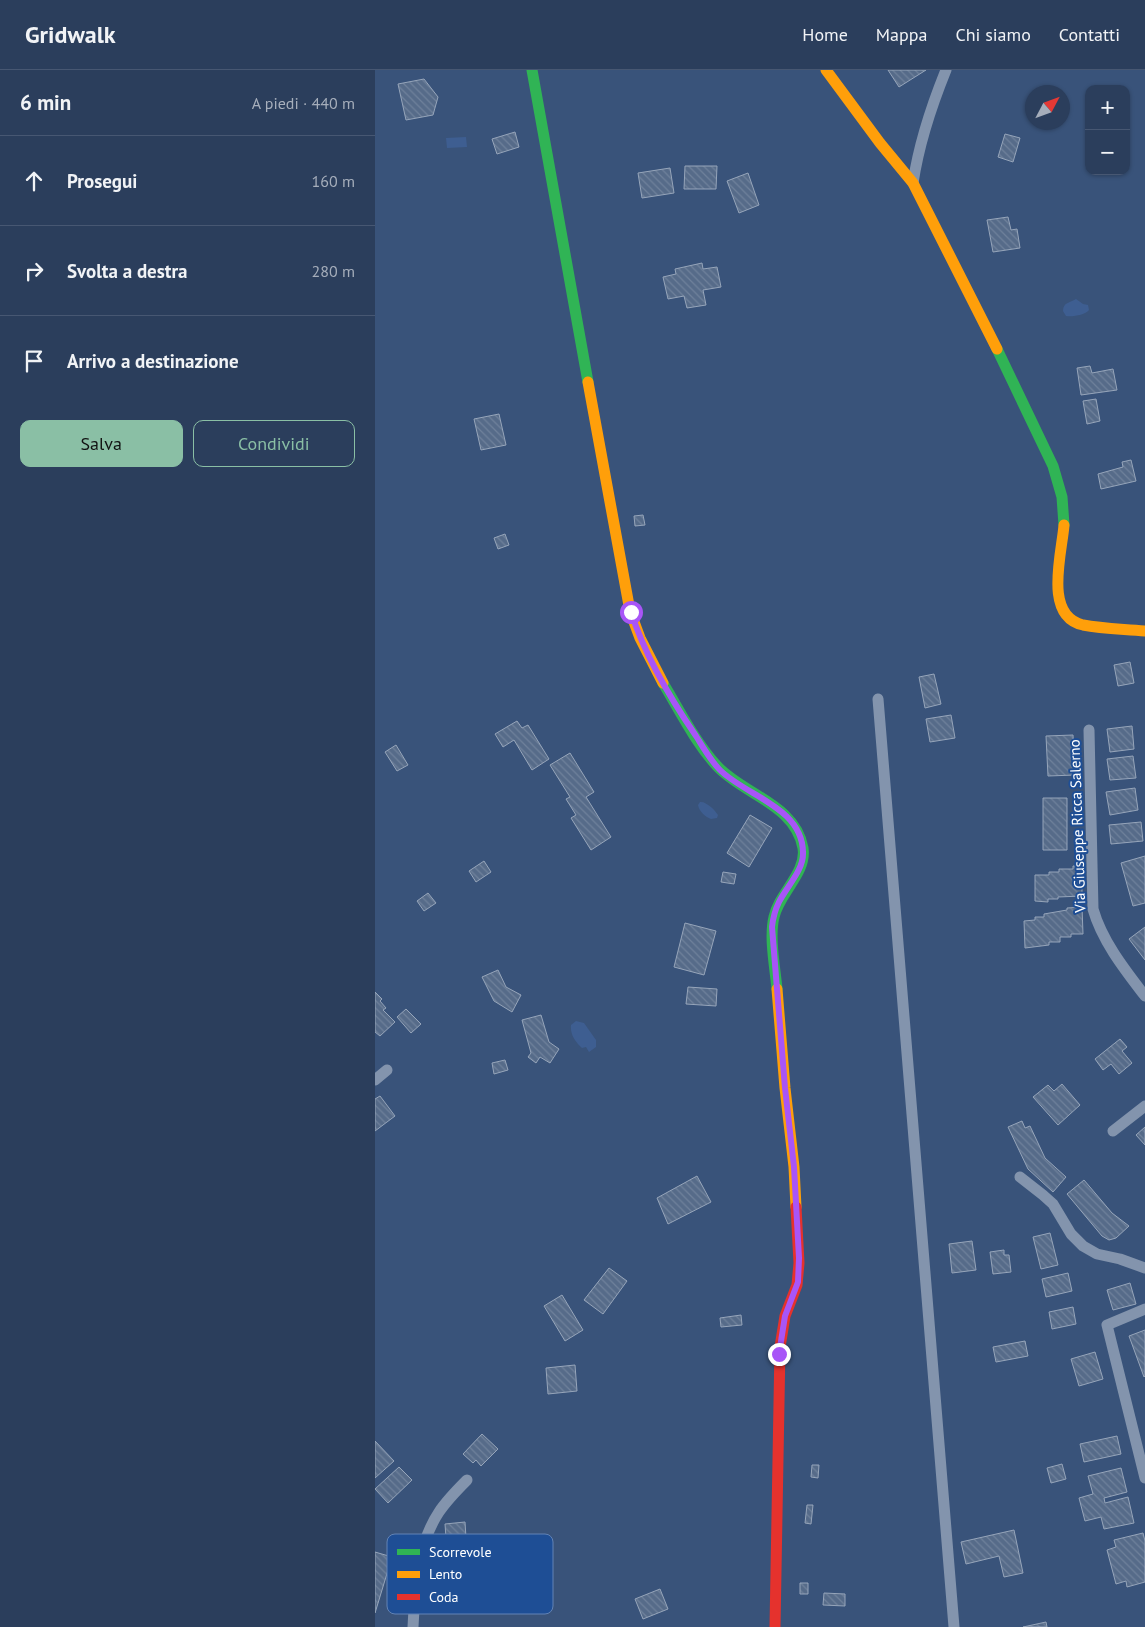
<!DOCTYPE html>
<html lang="it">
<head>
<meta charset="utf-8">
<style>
  :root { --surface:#2b3e5c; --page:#334562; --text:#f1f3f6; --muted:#a6aebb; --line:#475772; --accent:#8abfa5 }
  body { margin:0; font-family:"PT Sans",sans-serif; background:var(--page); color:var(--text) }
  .controls { position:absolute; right:15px; top:15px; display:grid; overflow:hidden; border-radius:10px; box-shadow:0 1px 4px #0004 }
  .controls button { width:45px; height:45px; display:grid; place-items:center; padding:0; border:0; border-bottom:1px solid var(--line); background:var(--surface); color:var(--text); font:25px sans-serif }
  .compass { position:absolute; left:650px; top:15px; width:45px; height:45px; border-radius:50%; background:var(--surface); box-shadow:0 1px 4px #0004; rotate:49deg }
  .stop { position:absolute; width:15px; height:15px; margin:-11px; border:4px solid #a855f7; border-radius:50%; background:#fff }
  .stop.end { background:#a855f7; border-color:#fff; box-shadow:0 1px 5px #0008 }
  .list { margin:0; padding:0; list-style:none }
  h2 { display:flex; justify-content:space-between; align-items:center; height:65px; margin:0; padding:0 20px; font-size:21px }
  h2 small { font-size:16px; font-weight:400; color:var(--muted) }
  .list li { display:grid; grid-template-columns:32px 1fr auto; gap:15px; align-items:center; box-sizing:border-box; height:90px; padding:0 20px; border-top:1px solid var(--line) }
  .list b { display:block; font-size:19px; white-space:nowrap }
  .list em { font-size:16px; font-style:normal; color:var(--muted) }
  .actions { display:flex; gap:10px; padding:15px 20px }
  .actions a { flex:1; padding:11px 0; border:1px solid var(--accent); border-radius:10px; text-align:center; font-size:18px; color:var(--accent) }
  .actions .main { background:var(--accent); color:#111 }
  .icon { flex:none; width:28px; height:28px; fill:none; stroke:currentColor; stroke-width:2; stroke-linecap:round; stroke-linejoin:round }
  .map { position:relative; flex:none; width:770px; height:1557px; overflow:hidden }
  header { display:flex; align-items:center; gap:30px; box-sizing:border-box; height:70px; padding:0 25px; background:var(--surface); border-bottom:1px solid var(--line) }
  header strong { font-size:24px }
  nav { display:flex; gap:28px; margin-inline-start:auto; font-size:18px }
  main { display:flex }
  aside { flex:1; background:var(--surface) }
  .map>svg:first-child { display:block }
  .water { fill:#3e5e91 }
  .building { fill:url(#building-back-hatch); stroke:#96a5ba }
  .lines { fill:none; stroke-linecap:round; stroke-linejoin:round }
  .street { stroke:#8394ad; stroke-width:11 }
  .fast { stroke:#30b455; stroke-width:11 }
  .slow { stroke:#ff9f0a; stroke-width:11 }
  .jam { stroke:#e5322d; stroke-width:11 }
  .route { stroke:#a855f7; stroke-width:6 }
  .labels { text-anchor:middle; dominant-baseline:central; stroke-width:4; stroke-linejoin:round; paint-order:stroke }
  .street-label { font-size:15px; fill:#fff; stroke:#1e4e95 }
  .key { fill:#1e4e95; stroke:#6283b5; stroke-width:1 }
  .key-label { font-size:14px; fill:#fff }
</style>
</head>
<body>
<header>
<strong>Gridwalk</strong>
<nav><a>Home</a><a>Mappa</a><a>Chi siamo</a><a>Contatti</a></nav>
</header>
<main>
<aside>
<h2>6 min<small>A piedi · 440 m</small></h2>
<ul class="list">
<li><svg class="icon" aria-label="ahead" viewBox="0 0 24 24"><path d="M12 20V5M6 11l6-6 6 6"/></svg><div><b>Prosegui</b></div><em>160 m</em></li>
<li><svg class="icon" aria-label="right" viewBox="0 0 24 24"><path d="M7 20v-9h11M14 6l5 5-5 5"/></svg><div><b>Svolta a destra</b></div><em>280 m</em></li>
<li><svg class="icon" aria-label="arrive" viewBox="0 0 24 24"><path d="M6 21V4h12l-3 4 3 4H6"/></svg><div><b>Arrivo a destinazione</b></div></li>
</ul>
<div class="actions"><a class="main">Salva</a><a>Condividi</a></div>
</aside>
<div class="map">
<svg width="770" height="1557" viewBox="0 0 770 1557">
  <defs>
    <pattern id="building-back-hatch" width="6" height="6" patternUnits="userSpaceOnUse" patternTransform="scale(1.25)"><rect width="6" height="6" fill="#566b89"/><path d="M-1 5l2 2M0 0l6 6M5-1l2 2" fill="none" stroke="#6f819b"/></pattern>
  </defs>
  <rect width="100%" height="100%" fill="#39537a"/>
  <path class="water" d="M 91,67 L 92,77 L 72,78 L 71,68 Z
    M 701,229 L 708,234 L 713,235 L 714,240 C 710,245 698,247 691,246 L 688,241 C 688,232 695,233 701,229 Z
    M 325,732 C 331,731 340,740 343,745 L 342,748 L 336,749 C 330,747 324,741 323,735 Z
    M 201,951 L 209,953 L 221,970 L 221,977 L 214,982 L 211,977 L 207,978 C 200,972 195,964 196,955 Z"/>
  <path class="building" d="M 513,0 L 551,0 L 524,17 Z
    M 49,9 L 63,27 L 58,45 L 31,50 L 23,14 Z
    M 140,62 L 144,77 L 122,84 L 117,69 Z
    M 630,64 L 645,68 L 638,92 L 623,87 Z
    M 310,96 L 342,96 L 341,119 L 309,119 Z
    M 295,98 L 299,123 L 267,128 L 263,103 Z
    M 373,103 L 384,135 L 364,143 L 352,111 Z
    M 633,147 L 636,160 L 642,159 L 645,178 L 618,182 L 612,150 Z
    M 327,193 L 328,199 L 342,197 L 346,217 L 328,220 L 331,235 L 312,238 L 309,226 L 293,229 L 288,207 L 301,204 L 300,199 Z
    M 715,296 L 717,303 L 738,299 L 742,320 L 706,325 L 702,298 Z
    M 721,329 L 725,351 L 712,354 L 708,331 Z
    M 124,344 L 131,375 L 106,380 L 99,349 Z
    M 756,390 L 761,411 L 726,419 L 723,404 L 748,397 L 747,392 Z
    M 268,445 L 270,455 L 260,456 L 259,446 Z
    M 130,464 L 134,475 L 123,479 L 119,468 Z
    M 755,592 L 759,613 L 743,616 L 739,595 Z
    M 559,604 L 566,634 L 550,638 L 544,607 Z
    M 576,645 L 580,668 L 555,672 L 551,649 Z
    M 142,651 L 147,658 L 153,655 L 174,689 L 157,700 L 139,670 L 128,677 L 120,664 Z
    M 757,656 L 759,679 L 735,682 L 732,659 Z
    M 698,665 L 700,705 L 673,706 L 671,666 Z
    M 21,675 L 33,695 L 22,701 L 10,682 Z
    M 195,683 L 219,722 L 211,727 L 236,767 L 216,780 L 196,748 L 201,745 L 191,729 L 195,727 L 175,695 Z
    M 758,686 L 761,708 L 735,710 L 732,689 Z
    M 760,718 L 763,740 L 735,745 L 731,722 Z
    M 668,728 L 692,728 L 692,780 L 668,780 Z
    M 375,745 L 397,758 L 374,797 L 352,783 Z
    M 766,752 L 768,771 L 736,774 L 734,755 Z
    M 770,786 L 770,833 L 758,836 L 746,793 Z
    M 109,791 L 116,802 L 101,812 L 94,801 Z
    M 698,796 L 707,796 L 707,826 L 683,827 L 683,829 L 673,829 L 673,832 L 660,831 L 660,805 L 674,805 L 674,802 L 684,802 L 684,799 L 698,799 Z
    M 348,802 L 361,804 L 359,814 L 346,812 Z
    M 53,823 L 61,833 L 49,841 L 42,831 Z
    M 707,837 L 708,864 L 696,864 L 696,867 L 685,867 L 685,872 L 674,872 L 674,875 L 650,878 L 649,851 L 660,850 L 660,847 L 669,847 L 669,844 L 692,840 L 692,838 Z
    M 310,853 L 341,861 L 329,905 L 299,897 Z
    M 770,857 L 770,890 L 754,869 Z
    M 123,900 L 131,917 L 146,925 L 137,942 L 119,931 L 107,907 Z
    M 313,917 L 342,919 L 341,936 L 311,934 Z
    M 0,922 L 7,929 L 5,931 L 11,938 L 8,940 L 20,952 L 5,966 L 0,962 Z
    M 31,939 L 46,954 L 36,963 L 22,947 Z
    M 166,945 L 174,972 L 184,979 L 175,993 L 165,987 L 161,993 L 153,987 L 156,983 L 147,950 Z
    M 745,969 L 752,977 L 747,981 L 757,993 L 744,1004 L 736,994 L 728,1000 L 720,989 Z
    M 130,990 L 133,1000 L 119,1004 L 117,993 Z
    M 687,1014 L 705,1035 L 683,1055 L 658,1027 L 673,1015 L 679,1021 Z
    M 5,1026 L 20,1046 L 0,1061 L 0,1029 Z
    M 647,1051 L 650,1058 L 655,1056 L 670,1088 L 691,1107 L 678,1122 L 653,1099 L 633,1057 Z
    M 770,1057 L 770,1075 L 761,1065 Z
    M 322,1106 L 336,1132 L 293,1154 L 282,1128 Z
    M 709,1110 L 737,1143 L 754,1156 L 741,1168 L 734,1170 L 727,1166 L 692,1124 Z
    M 675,1163 L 683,1195 L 666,1199 L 658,1167 Z
    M 597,1171 L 601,1200 L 577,1203 L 574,1174 Z
    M 629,1180 L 629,1185 L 634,1185 L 636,1202 L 618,1204 L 615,1182 Z
    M 234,1198 L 252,1211 L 228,1244 L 209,1230 Z
    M 693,1203 L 697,1221 L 671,1227 L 667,1209 Z
    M 755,1213 L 761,1234 L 738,1240 L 732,1220 Z
    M 187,1225 L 208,1260 L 190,1271 L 169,1236 Z
    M 698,1237 L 701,1254 L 677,1259 L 674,1242 Z
    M 366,1245 L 367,1255 L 346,1257 L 345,1248 Z
    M 770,1260 L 770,1306 L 769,1307 L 754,1266 Z
    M 650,1271 L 653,1286 L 621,1292 L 618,1277 Z
    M 720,1282 L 728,1309 L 704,1316 L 696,1289 Z
    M 200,1295 L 202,1321 L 173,1324 L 171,1298 Z
    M 107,1364 L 123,1379 L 106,1396 L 101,1390 L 98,1393 L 88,1384 Z
    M 742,1366 L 746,1384 L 709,1392 L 705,1374 Z
    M 0,1371 L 19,1391 L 0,1408 Z
    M 687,1394 L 691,1409 L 676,1413 L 672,1398 Z
    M 437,1395 L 444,1395 L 443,1408 L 436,1407 Z
    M 24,1397 L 37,1410 L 13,1433 L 0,1419 Z
    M 746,1398 L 752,1422 L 729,1428 L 730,1433 L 753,1427 L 759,1453 L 729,1459 L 726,1447 L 710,1451 L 704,1428 L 718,1424 L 713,1406 Z
    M 432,1435 L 438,1435 L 436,1454 L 430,1453 Z
    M 90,1452 L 91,1468 L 89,1468 L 90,1482 L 87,1482 L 88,1496 L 63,1498 L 62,1481 L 68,1481 L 66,1468 L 71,1468 L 70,1454 Z
    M 639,1460 L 648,1503 L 629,1507 L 624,1486 L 591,1494 L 586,1472 Z
    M 768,1463 L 770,1471 L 770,1512 L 752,1517 L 751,1511 L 741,1514 L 732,1480 L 741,1477 L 739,1470 Z
    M 0,1482 L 17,1487 L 0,1543 Z
    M 425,1513 L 433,1513 L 433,1524 L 425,1524 Z
    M 285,1519 L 293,1539 L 268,1549 L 260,1529 Z
    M 449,1523 L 470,1524 L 470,1536 L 448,1535 Z
    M 671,1552 L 672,1557 L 648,1557 Z"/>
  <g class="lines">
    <path class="street" d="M 538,113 C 544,73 556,37 571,0
      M 503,629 L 579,1557
      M 714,660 L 718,839 C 727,871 750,900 770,926
      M 0,1010 L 12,1000
      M 738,1061 L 770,1036
      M 645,1107 L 668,1125 L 678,1134 L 696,1164 L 708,1176 L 722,1184 L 745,1189 L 770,1198
      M 770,1239 L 732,1255 L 770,1408
      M 38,1557 C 40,1518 42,1475 64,1442 C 72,1430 82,1420 92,1410"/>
    <path class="fast" d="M 157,0 L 213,312
      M 622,279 L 678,396 L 687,427 L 689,455
      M 288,613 C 305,641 320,672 342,696 C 369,725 420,734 428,778 C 432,803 404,823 399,847 C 394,867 400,897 402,919"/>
    <path class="slow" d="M 451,0 L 505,73 L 538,113 L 622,279
      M 213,312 L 255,541 L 265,568 L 288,613
      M 689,455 C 687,483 668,546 708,555 C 728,559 750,559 770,561
      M 402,919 L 410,1018 L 419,1097 L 421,1137"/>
    <path class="jam" d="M 400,1557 L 405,1277 L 410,1246 L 422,1215 L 424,1193 L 421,1137"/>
  </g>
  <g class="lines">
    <path class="route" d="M 256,542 C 270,586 295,628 321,666 C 328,677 335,690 345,700 C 371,726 427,737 428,782 C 429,800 412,816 404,832 C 400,840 398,848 397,857 L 410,1018 L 419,1097 L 424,1188 L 423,1212 L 410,1246 L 404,1284"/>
  </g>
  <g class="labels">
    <g class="street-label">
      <text transform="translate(702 756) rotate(-92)">Via Giuseppe Ricca Salerno</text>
    </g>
  </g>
  <rect x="12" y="1464" width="166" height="80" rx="8" class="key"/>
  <rect x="22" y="1479" width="23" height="6" fill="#30b455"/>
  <rect x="22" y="1501" width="23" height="7" fill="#ff9f0a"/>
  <rect x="22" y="1524" width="23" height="6" fill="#e5322d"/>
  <g class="key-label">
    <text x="54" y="1487">Scorrevole</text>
    <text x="54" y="1509">Lento</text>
    <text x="54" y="1532">Coda</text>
  </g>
</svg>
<div class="controls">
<button>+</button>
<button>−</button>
</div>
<svg class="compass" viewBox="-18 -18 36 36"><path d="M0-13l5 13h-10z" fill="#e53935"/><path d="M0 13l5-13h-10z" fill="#a6aebb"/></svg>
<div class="stop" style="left:256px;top:542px"></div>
<div class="stop end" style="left:404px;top:1284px"></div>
</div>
</main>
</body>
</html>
